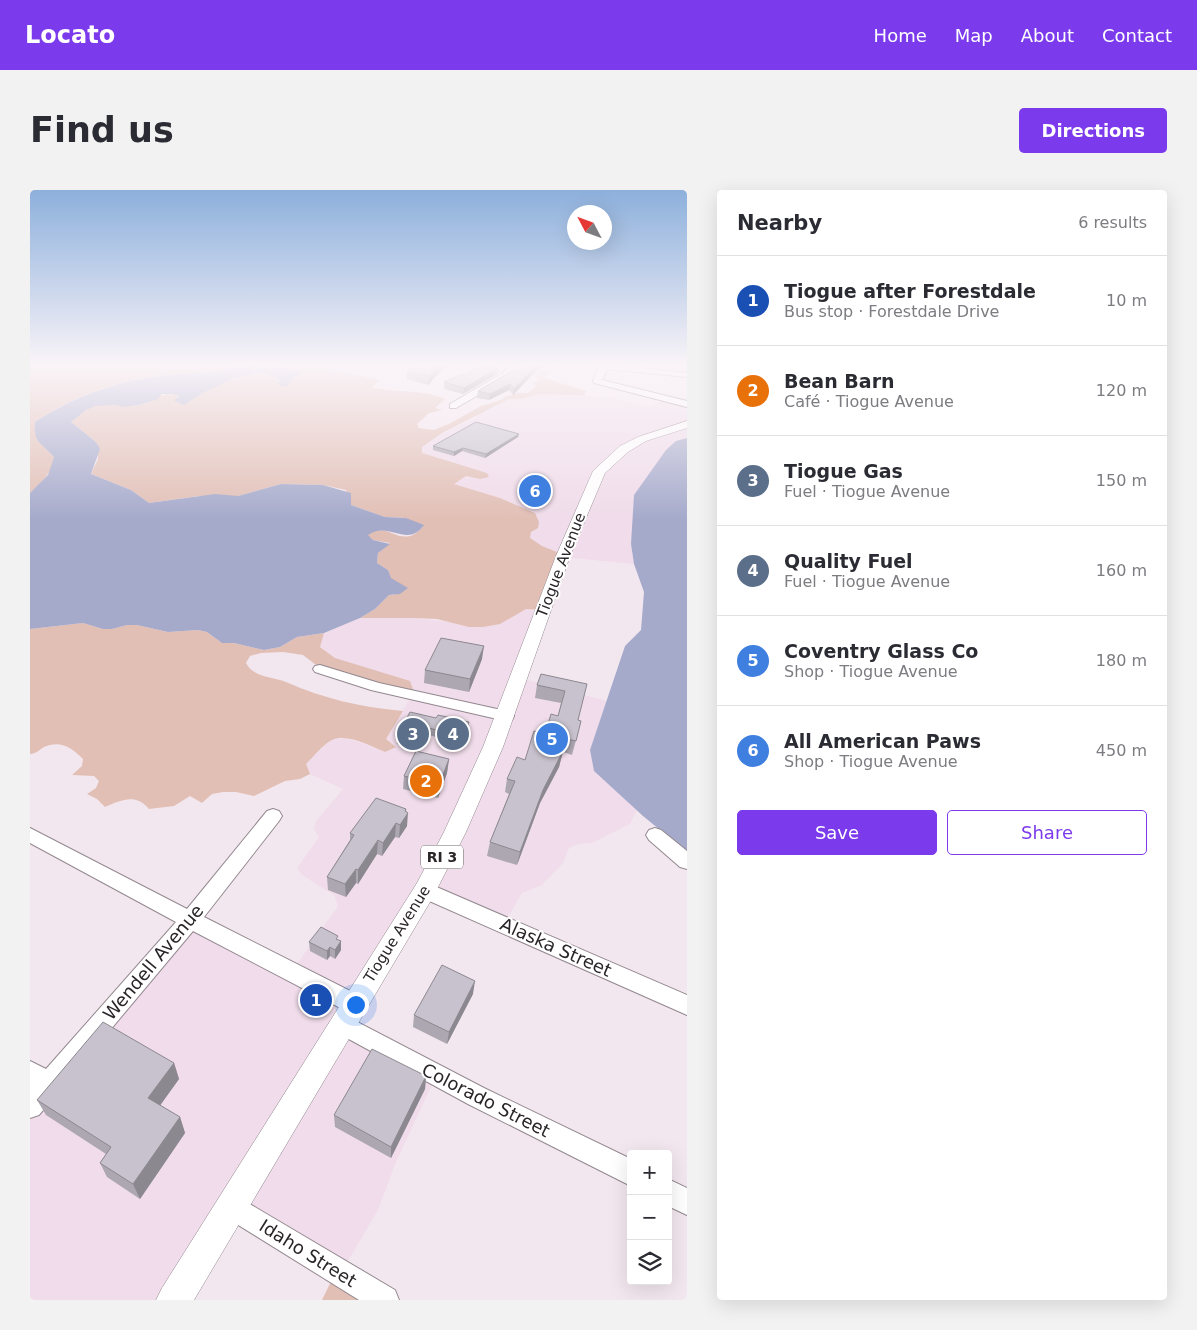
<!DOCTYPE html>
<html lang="en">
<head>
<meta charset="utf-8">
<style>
  :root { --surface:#fff; --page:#f2f2f3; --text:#2b2b33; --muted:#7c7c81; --line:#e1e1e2; --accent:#7c3aed }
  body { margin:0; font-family:"DejaVu Sans",sans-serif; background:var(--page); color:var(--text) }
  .controls { position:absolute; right:15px; bottom:15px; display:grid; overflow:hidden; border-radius:5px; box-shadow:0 5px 20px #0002 }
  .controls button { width:45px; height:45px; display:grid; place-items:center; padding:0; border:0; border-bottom:1px solid var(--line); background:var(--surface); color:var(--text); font:25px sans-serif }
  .compass { position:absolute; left:537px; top:15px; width:45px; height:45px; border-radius:50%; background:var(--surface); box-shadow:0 5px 20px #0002; rotate:311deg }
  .you { position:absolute; left:325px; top:814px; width:18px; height:18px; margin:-12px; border:4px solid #fff; border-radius:50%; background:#1a73e8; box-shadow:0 0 0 8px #1a73e833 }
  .badge { display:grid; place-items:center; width:32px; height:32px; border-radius:50%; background:var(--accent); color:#fff; font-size:16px; font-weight:700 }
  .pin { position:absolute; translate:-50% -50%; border:2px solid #fff; box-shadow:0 1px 5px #0006 }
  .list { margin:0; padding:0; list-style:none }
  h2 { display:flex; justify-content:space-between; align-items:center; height:65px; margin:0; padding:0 20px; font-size:21px }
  h2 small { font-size:16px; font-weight:400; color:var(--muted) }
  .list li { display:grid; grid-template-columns:32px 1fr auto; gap:15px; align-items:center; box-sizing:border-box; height:90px; padding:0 20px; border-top:1px solid var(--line) }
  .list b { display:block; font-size:19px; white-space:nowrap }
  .list p { margin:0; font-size:16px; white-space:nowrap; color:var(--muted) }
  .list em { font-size:16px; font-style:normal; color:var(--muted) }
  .actions { display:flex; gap:10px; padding:15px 20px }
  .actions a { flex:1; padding:11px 0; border:1px solid var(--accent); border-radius:5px; text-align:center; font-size:18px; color:var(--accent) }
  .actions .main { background:var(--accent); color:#fff }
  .icon { flex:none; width:28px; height:28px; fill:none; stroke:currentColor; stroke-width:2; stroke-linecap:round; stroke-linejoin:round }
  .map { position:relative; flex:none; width:657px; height:1110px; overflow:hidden; border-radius:5px }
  header { display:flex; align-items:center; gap:30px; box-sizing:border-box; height:70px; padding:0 25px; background:var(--accent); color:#fff }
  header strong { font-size:24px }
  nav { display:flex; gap:28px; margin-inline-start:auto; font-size:18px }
  .intro { display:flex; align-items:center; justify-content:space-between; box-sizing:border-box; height:120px; padding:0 30px }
  h1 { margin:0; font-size:35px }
  .button { padding:12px 22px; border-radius:5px; background:var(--accent); color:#fff; font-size:18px; font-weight:700 }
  main { display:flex; gap:30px; padding:0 30px }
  aside { flex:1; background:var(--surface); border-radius:5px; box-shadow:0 5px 20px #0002 }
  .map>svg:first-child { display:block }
  .built { fill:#f0dcea }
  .green { fill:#e1bfb5 }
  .water { fill:#a5aacb }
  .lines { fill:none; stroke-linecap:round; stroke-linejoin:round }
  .minor-casing { stroke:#93888f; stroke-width:2 }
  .major-casing { stroke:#93888f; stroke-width:1 }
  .minor { fill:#fff; fill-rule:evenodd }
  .major { fill:#fff; fill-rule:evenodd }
  .wall { fill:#aca7b1 }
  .shaded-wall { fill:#8c8890 }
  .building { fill:#c8c2ce; stroke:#8c8890 }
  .labels { text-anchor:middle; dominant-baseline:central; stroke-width:4; stroke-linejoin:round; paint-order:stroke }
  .shield { fill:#fff; stroke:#696668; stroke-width:1 }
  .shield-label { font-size:14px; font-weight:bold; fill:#292528 }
  .street-label { font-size:15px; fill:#292528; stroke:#fff }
  .near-street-label { font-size:18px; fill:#292528; stroke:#fff }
</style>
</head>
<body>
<header>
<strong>Locato</strong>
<nav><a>Home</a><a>Map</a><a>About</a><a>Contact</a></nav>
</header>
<div class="intro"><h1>Find us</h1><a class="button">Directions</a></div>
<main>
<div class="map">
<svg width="657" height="1110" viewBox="0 0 657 1110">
  <rect width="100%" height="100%" fill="#f3e7ef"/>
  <path class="built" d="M 509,204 L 554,205 L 571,209 L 580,207 L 618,217 L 632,211 L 657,214 L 657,248 L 646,251 L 601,354 L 604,374 L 532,367 L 532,364 L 512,356 L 500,348 L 505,323 L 470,308 L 423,294 L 436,286 L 450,289 L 457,283 L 392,263 L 392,257 L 412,243 L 447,227 L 449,224 L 470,213 L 479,209 L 490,209 Z
    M 496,419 L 512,420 L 489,488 L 577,511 L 560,560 L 564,581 L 607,620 L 600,634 L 562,653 L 549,654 L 539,658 L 533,673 L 512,695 L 492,703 L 474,734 L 394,700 L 311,833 L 406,886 L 366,972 L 348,1020 L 312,1081 L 204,1018 L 140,1110 L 0,1110 L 0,912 L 153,735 L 262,781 L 308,716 L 304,705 L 272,685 L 267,678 L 289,647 L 284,639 L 286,631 L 313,599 L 280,584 L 275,574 L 301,550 L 315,548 L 332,553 L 355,562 L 366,556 L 356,549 L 384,502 L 340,480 L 305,468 L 290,456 L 294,443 L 330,428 L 384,428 L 430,433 L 484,424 Z"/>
  <path class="green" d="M 0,174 L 199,174 L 203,177 C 187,185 167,182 150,184 C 98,187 48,203 5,232 C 3,251 13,254 24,267 C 23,282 11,294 0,303 Z
    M 240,174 L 290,174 L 306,181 L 350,190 L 342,197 L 344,198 C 368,203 392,199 415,209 L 405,218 L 412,220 L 399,223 L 387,234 L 389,238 L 404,240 L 421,233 L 451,216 L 469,211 L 475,207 L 487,203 L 498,203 L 507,196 L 502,193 L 509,190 L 506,187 L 510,179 L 524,181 L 516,185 L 515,188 L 556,201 L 554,205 L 509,204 L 490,209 L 479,209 L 412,243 L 392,257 L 392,263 L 399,265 L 457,283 L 459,287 L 450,289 L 436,286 L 424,294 L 470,308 L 505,323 L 509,332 L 508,338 L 501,342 L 500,348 L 512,356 L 532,364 L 512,420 L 496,419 L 470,434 L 453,437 L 439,437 L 407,429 L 384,428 L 330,428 L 345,419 L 359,405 L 365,405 L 358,380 L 347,373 L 348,363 L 360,353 L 343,350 L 337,345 C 357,332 363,350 380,346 C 385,345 389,340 393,337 L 376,328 L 355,327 L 321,315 L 316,300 L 293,295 L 251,294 L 208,306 L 169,306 L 119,313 L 101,300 L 61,284 L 68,269 L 66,252 L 41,232 C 48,225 57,218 67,216 C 81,212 95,219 109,215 C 124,211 134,199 149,207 L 145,211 L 158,213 C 172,198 234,171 250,192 L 246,194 L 272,183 Z
    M 53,433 L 73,439 L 82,439 L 97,435 L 107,435 L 138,442 L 168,440 L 177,442 L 192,453 L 204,453 L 234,460 L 250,457 L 267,447 L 294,443 L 290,457 L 305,468 L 380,491 L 384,502 L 290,478 L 273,465 L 253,462 L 231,463 L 220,466 L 216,473 C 224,488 242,486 256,492 C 295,509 330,517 373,521 L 356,549 L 366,557 L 355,562 C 340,556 318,543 302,550 C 295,553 282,568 276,574 L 280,584 L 270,589 L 255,591 L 224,606 L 206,602 L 193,602 L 182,604 L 172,613 L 160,606 L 144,616 L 119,619 C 106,603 91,610 75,617 L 67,609 L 57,604 L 66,598 L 69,591 L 64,586 L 42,585 L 52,576 L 53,569 C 42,558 31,550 14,557 C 9,560 6,564 0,564 L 0,439 Z
    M 306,1081 L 350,1110 L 292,1110 Z"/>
  <path class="water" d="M 199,174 L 240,174 L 273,183 L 264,187 L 258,196 L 254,197 L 246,194 L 250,191 L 247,188 L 237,184 L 228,183 L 204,188 L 171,204 L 154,215 L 144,211 L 149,206 L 141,204 L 132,204 L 128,209 L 109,215 L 95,217 L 84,215 L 66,216 L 56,220 L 41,232 L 66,252 L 70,259 L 61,284 L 101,300 L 119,313 L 185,304 L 208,306 L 251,294 L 293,295 L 321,303 L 321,315 L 355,327 L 376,328 L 394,335 C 377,359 359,330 338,345 L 343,350 L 360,354 L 348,363 L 347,373 L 358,380 L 361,388 L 378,398 L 370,404 L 359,405 L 345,419 L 330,428 L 294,443 L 267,447 L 250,457 L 234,460 L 204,453 L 192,453 L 177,442 L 168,440 L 138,442 L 107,435 L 97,435 L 82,439 L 73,439 L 53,433 L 0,439 L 0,303 L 18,285 L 24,267 C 12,253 3,253 5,232 C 49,203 97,188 149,184 C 167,182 186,185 202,177 Z
    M 657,248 L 657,662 L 613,626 L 564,581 L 560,560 L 595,456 L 611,440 L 614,402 L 604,374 L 601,354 L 604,305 L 636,260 L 646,251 Z"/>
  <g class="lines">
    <defs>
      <path id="minor" d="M 481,174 L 489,174 L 479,187 L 426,218 L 420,218 L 420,214 L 473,183 Z
        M 548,174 L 577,174 L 657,183 L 657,187 L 577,179 L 572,190 L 657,211 L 657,217 L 564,193 L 563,191 L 569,178 Z
        M 290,475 L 349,493 L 476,521 L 482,522 L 484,526 L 482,530 L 476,531 L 341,500 L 285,482 L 283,479 L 285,476 Z
        M 243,619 L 249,621 L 252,626 L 249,631 L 174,727 L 332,807 L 335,814 L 332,821 L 324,824 L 316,821 L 163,741 L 9,925 L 0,928 L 0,871 L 16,879 L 146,732 L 0,653 L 0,638 L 157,719 L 237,621 Z
        M 625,638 L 631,640 L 657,661 L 657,679 L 650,677 L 619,650 L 616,645 L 619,640 Z
        M 395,692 L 657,805 L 657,825 L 388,706 L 385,700 L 388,694 Z
        M 312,824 L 454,898 L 601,969 L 601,996 L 438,914 L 304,841 L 301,834 L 304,827 Z
        M 638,989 L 657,998 L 657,1025 L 638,1016 Z
        M 201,1003 L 365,1100 L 369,1110 L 329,1110 L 192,1025 L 188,1016 L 192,1007 Z"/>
      <path id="major" d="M 657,231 L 657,238 L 616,251 L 598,262 L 575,283 L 540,366 L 473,557 L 436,642 L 403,707 L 164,1110 L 126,1110 L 132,1098 L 387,693 L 414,642 L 453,557 L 526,366 L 563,281 L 590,256 L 608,247 Z"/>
    </defs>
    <use href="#minor" class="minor-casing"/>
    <use href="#major" class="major-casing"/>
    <use href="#minor" class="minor"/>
    <use href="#major" class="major"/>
  </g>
  <path class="wall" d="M 387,174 L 417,174 L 398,195 L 377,189 L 377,181 L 383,178 Z
    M 493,174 L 532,174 L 530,178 L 513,177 L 504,183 L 483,205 L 479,200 L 459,210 L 447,208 L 448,201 L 488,182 Z
    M 467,184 L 433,204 L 414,199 L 414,192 L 435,185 Z
    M 488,247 L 455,268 L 432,261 L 424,266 L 403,260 L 403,256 Z
    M 452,469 L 439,502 L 394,493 L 395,480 Z
    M 557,494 L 548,530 L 551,531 L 542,565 L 533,562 L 529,577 L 510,613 L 487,675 L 457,666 L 460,652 L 479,604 L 475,602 L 477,589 L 495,570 L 528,526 L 531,513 L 505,508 L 507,495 Z
    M 406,528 L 439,532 L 438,539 L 432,553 L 394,544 L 387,559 L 367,554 L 367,547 Z
    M 419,569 L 417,583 L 408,608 L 373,599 L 374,586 Z
    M 376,619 L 377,636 L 369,648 L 365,647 L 352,666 L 347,664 L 328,694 L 326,693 L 316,707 L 298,700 L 297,687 L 320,650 L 320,643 Z
    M 308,750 L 311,751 L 311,760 L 305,769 L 300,766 L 297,770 L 280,761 L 279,752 Z
    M 443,804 L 417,854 L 383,837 L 384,825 Z
    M 144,873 L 149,889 L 130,915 L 150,927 L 155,943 L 110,1009 L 77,987 L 70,973 L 76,964 L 16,925 L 7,910 Z
    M 396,886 L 395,899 L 361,968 L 305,937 L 304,925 Z"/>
  <path class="shaded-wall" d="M 410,174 L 417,174 L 398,195 L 399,186 Z
    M 509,174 L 514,174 L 513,177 L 504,183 L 483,205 L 484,199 L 505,177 Z
    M 468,178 L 467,184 L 433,204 L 434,198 Z
    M 480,194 L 479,200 L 459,210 L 460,204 Z
    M 489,244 L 488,247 L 455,268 L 456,264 Z
    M 433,258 L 432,261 L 424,266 L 424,262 Z
    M 454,456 L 452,469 L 439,502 L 440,489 Z
    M 439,532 L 438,539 L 432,553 L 433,546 Z
    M 394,537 L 394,544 L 387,559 L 387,552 Z
    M 536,549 L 529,577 L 510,613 L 487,675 L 490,662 L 513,600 Z
    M 419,569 L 417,583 L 408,608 L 409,595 Z
    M 376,619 L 376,625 L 378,623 L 377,636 L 369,648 L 370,635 L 375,621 Z
    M 366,633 L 365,647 L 352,666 L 353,653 Z
    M 348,650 L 347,664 L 328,694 L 328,680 Z
    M 326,679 L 326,693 L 316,707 L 315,694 Z
    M 311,751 L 311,760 L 305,769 L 305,760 Z
    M 300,757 L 300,766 L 297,770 L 297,761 Z
    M 445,791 L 443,804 L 417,854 L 419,842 Z
    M 144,873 L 149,889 L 124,924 L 118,908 Z
    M 396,886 L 395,899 L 361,968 L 361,957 Z
    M 150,927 L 155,943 L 110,1009 L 103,994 Z"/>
  <path class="building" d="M 387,174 L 410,174 L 399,186 L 377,181 L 383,178 Z
    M 493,174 L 509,174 L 505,177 L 484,199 L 480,194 L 460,204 L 448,201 L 482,181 L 488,182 Z
    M 451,175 L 468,178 L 434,198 L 414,192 L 432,184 L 435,185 Z
    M 446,232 L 489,244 L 456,264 L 433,258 L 424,262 L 403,256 Z
    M 411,448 L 454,456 L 440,489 L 395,480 Z
    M 511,484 L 557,494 L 548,530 L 551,531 L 546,551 L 536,549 L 532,563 L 513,600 L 490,662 L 460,652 L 485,591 L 477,589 L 487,567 L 495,570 L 504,541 L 515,544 L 521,524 L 528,526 L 535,501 L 507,495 Z
    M 380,522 L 406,528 L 408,525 L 439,532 L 433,546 L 394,537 L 387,552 L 367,547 Z
    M 386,561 L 419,569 L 409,595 L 374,586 Z
    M 346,608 L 376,619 L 375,621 L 378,623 L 370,635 L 366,633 L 353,653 L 348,650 L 328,680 L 326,679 L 315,694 L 297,687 L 324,645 L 320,643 Z
    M 291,737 L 308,746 L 306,749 L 311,751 L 305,760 L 300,757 L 297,761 L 279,752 Z
    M 412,775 L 445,791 L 419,842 L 384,825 Z
    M 73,832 L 144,873 L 118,908 L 150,927 L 103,994 L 70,973 L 81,957 L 7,910 Z
    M 342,859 L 396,886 L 361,957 L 304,925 Z"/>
  <linearGradient id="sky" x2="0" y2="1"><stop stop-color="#8db0dc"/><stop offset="0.53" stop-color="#faf4f8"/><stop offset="1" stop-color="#faf4f8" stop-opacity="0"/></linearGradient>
  <rect width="657" height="330" fill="url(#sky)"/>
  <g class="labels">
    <rect class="shield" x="391" y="655.5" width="42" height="23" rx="4"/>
    <g class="shield-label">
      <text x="412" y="667">RI 3</text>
    </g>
    <g class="street-label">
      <text transform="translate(531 375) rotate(-69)">Tiogue Avenue</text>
      <text transform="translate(367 744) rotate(-58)">Tiogue Avenue</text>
    </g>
    <g class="near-street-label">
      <text transform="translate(526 757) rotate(24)">Alaska Street</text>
      <text transform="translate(123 772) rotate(-50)">Wendell Avenue</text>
      <text transform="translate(456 910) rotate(27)">Colorado Street</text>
      <text transform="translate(278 1063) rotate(32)">Idaho Street</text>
    </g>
  </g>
</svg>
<div class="controls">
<button>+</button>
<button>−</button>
<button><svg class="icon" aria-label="layers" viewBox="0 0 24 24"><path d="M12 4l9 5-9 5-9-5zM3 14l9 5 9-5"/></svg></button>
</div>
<svg class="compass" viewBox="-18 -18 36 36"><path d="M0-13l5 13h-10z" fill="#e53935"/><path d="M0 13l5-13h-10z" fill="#7c7c81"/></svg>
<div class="you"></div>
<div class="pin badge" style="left:286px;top:810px;background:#1a4fb4">1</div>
<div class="pin badge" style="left:396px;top:591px;background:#e8710a">2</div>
<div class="pin badge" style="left:383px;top:544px;background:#5c6f8a">3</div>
<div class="pin badge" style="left:423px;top:544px;background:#5c6f8a">4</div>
<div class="pin badge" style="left:522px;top:549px;background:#3f7fe0">5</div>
<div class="pin badge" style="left:505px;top:301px;background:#3f7fe0">6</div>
</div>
<aside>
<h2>Nearby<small>6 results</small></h2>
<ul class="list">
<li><span class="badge" style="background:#1a4fb4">1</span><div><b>Tiogue after Forestdale</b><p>Bus stop · Forestdale Drive</p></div><em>10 m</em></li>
<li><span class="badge" style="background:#e8710a">2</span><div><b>Bean Barn</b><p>Café · Tiogue Avenue</p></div><em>120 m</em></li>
<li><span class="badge" style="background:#5c6f8a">3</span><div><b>Tiogue Gas</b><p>Fuel · Tiogue Avenue</p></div><em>150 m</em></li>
<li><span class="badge" style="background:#5c6f8a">4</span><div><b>Quality Fuel</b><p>Fuel · Tiogue Avenue</p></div><em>160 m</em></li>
<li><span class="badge" style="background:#3f7fe0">5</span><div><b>Coventry Glass Co</b><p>Shop · Tiogue Avenue</p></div><em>180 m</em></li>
<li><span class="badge" style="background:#3f7fe0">6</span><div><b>All American Paws</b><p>Shop · Tiogue Avenue</p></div><em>450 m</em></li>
</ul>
<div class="actions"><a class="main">Save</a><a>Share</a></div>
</aside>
</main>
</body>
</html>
